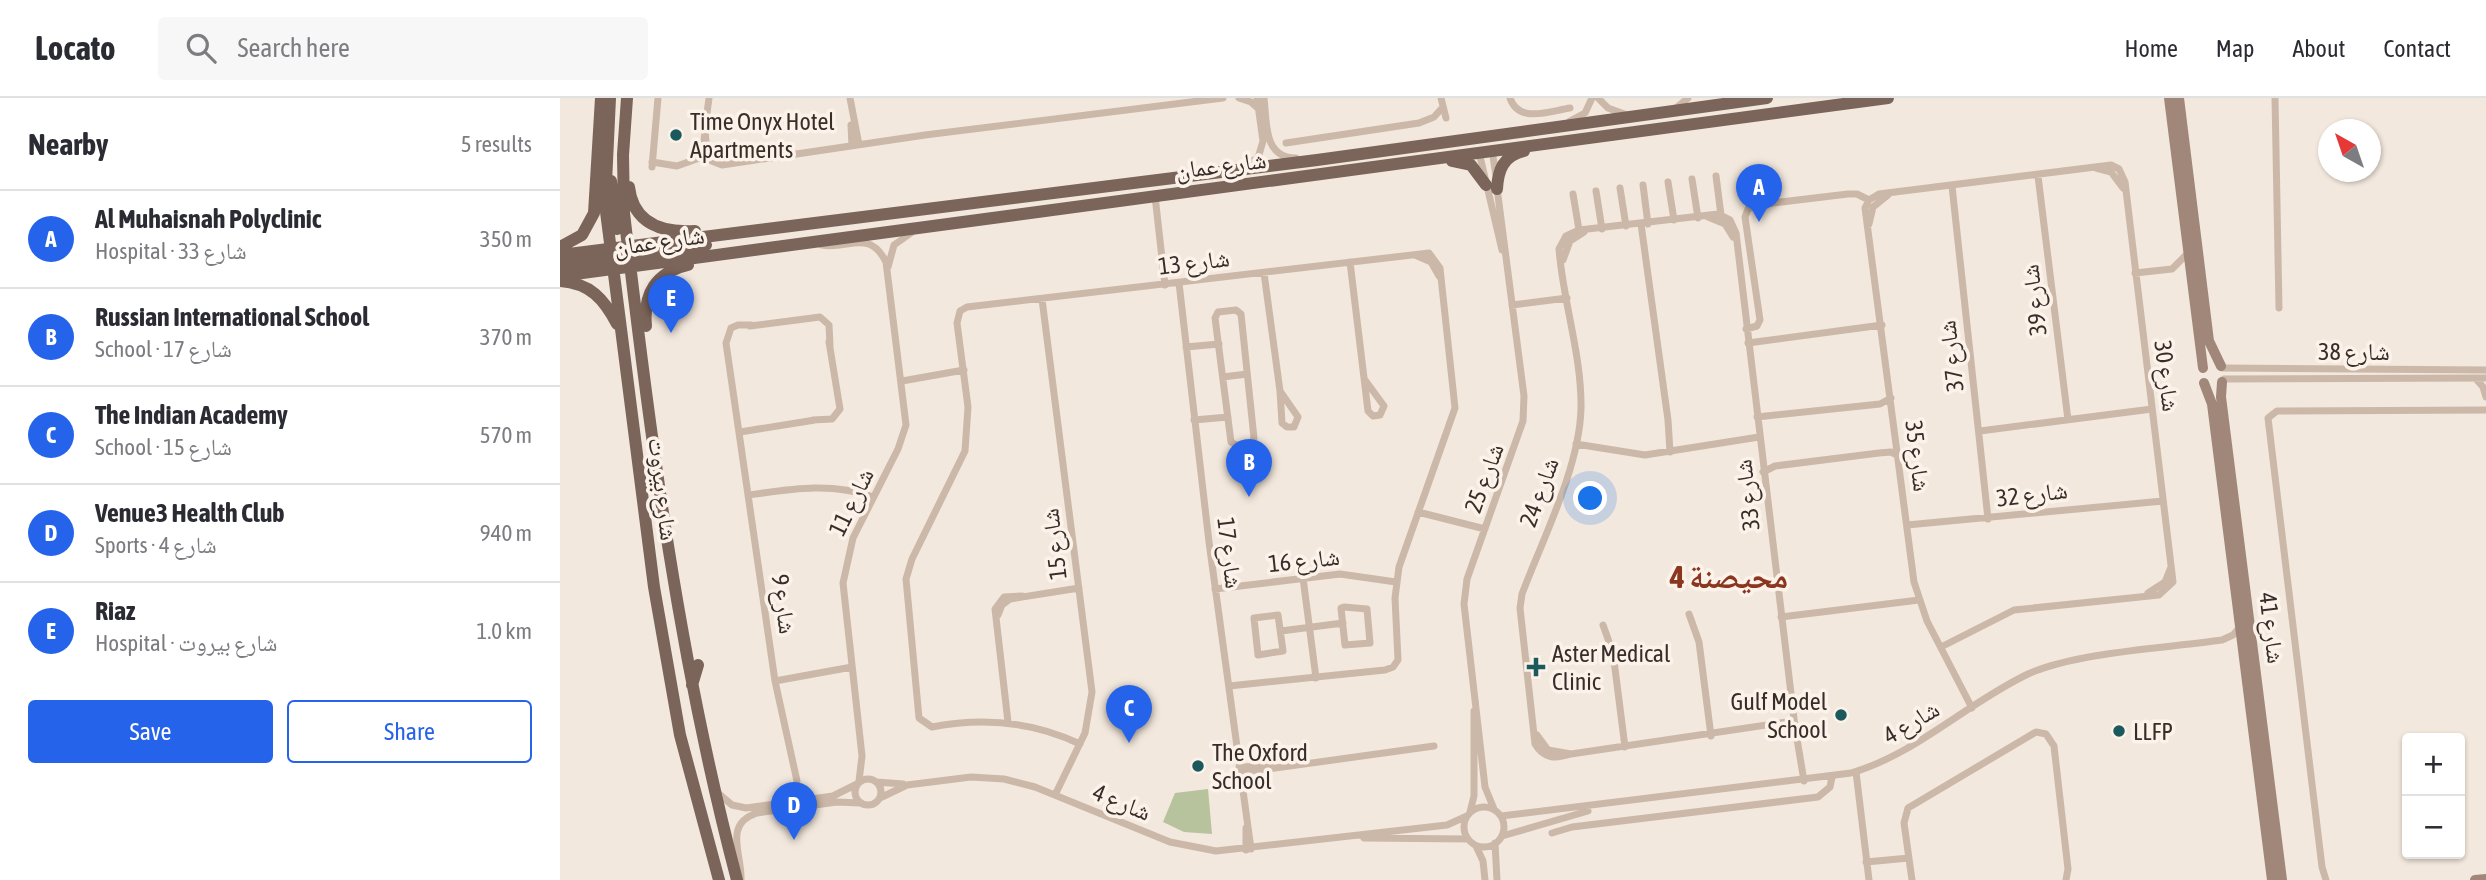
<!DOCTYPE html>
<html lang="en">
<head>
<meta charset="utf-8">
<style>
  :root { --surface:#fff; --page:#f7f7f7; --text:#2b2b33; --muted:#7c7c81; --line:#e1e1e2; --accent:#2563eb }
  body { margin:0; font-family:"Asap Condensed","Noto Naskh Arabic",sans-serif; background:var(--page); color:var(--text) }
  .controls { position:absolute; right:21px; bottom:21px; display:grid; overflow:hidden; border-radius:7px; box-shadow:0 2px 5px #0004 }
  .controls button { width:63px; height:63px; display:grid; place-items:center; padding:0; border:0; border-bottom:2px solid var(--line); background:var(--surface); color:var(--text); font:35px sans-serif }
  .compass { position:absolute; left:1758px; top:21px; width:63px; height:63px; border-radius:50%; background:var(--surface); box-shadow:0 2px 5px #0004; rotate:320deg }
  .you { position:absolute; left:1031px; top:401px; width:24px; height:24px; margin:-18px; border:5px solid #fff; border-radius:50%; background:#1a73e8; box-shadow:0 0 0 10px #1a73e833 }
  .badge { display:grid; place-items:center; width:46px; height:46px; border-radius:50%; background:var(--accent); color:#fff; font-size:23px; font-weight:700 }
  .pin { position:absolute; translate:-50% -58px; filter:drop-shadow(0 2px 4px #0008) }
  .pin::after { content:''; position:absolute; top:37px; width:24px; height:21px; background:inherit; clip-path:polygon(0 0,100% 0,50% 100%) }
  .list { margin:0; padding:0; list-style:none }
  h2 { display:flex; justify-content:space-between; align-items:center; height:91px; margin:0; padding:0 28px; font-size:30px }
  h2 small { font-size:23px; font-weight:400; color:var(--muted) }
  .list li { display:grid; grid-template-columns:46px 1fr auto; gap:21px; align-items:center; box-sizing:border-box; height:98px; padding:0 28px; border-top:2px solid var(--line) }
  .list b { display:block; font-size:26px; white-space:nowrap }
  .list p { margin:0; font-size:23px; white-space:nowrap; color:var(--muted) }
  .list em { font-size:23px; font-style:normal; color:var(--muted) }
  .actions { display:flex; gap:14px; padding:21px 28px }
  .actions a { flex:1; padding:16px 0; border:2px solid var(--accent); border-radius:7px; text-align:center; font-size:24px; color:var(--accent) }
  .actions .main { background:var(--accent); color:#fff }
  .icon { flex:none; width:38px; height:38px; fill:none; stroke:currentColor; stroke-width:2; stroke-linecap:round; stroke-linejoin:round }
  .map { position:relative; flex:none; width:1926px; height:782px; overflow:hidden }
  header { display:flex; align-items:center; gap:42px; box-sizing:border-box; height:98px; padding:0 35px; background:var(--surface); border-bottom:2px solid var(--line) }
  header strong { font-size:33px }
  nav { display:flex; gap:38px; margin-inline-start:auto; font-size:24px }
  .search { width:490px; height:63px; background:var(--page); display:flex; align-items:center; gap:18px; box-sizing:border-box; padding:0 24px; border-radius:7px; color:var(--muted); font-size:26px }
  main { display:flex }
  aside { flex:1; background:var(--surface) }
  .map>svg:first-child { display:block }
  .green { fill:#b7c39c }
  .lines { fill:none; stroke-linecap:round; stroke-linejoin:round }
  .street { stroke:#ccb8a8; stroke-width:7 }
  .secondary { stroke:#a08779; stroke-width:10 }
  .primary { stroke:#7b6459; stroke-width:12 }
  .poi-dot { fill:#1c595c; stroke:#fbf2ea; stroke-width:2.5 }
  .labels { text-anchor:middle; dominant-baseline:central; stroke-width:7; stroke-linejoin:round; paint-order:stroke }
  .poi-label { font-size:24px; fill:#392d29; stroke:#fbf2ea; text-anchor:start }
  .street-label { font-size:24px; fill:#392d29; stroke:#fbf2ea }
  .district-label { font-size:32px; font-weight:bold; fill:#8b361e; stroke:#fbf2ea }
</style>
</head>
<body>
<header>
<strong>Locato</strong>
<div class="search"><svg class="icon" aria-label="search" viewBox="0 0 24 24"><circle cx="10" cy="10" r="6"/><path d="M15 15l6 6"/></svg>Search here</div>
<nav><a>Home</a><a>Map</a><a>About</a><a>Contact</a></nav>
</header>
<main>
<aside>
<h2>Nearby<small>5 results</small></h2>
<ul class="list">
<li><span class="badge">A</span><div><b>Al Muhaisnah Polyclinic</b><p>Hospital · شارع 33</p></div><em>350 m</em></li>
<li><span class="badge">B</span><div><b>Russian International School</b><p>School · شارع 17</p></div><em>370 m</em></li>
<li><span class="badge">C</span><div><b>The Indian Academy</b><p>School · شارع 15</p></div><em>570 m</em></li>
<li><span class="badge">D</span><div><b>Venue3 Health Club</b><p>Sports · شارع 4</p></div><em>940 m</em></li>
<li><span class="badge">E</span><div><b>Riaz</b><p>Hospital · شارع بيروت</p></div><em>1.0 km</em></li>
</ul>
<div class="actions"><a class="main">Save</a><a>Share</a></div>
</aside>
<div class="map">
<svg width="1926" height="782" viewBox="0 0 1926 782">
  <rect width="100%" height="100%" fill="#f3e8dd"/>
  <path class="green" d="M 648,691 L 652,736 L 624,734 L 603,724 L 615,695 Z"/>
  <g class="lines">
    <path class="street" d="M 149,0 C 146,28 135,58 172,63
      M 290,0 L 299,47
      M 679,0 L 691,4 L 699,11
      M 704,0 C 707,24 703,60 736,60
      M 881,0 L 886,20
      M 950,0 C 959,26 990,13 1010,10
      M 1038,0 L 1048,10 L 1067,17
      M 1715,0 L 1719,210
      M 1115,11 L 1128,0
      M 1010,23 L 1025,15 L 1032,0
      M 291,27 L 292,48
      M 145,33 L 143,54 L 149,62 L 162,67 L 365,37 L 663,0
      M 726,45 L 859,25 L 874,19 L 883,9
      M 932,52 L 936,78
      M 919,54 L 942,152
      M 92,64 L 117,68 L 145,58
      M 685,67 L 698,60 L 703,43 L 697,0
      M 92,69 L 98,0
      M 1536,70 L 1551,74 L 1563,90
      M 1156,78 L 1161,117
      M 1478,78 L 1508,322
      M 1132,81 L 1138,120
      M 1108,84 L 1114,122
      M 1083,87 L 1088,126
      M 1392,88 L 1428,421
      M 1060,90 L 1066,128
      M 1036,93 L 1042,131
      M 1013,96 L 1019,132
      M 595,98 L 605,187
      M 1148,119 L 1165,126 L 1173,139
      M 1081,126 L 1108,322 L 1110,354
      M 1309,126 L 1313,109 L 1328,97
      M 262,147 C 288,152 309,130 326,164 L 346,327 L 338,351 L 293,440 L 283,485 L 302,658 L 299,683
      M 855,157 L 871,164 L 879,178
      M 1003,162 L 1010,143 L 1024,134
      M 790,164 L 808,313 L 813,318 L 820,317 L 824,308 L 805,282
      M 328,169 L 334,147 L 351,135
      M 704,175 L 720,293
      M 1575,175 L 1612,171 L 1628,155
      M 619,185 L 649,444 L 691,751
      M 482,201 L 532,594 L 525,635 L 495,697
      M 952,207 L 1007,200
      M 676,212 L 681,216 L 694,340 L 692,345 L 676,347 L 671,344 L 655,220 L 658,214 Z
      M 191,227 L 178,227 L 171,230 L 166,245 L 215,583 L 237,683
      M 190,228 L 260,219 L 269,227 L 270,247
      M 1186,231 L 1197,228 L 1200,222 L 1185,119 L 1188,111 L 1196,107 L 1288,96 L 1297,96 L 1309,102
      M 1188,245 L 1322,227
      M 626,249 L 659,246
      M 1662,270 L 1926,272
      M 663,279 L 687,276
      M 1664,281 L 1926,280
      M 1916,281 L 1923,289 L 1926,299
      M 342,283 L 404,272
      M 720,293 L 738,319 L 734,329 L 727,329 L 722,325 Z
      M 1197,319 L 1320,306 L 1331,300
      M 253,322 L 272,321 L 280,311 L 269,244
      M 634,322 L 668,319
      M 1420,333 L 1592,311
      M 180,334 L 255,322
      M 1016,346 L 1085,357 L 1199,339
      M 1203,374 L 1215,368 L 1319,355 L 1331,354 L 1339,358
      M 189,397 C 231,391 272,384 313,399
      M 858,414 L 925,431
      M 1347,427 L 1603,403
      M 743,480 L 756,580
      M 655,491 L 780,476 L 836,484
      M 1588,495 L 1605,484 L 1611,469
      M 784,509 L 807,511 L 810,545 L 785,547 L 781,510 Z
      M 1129,516 L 1139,544 L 1151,638
      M 438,517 L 442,507 L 450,501 L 519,490
      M 718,517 L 723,553 L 698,557 L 694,520 Z
      M 1221,519 L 1359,502
      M 1043,527 L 1053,555 L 1065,649
      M 721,533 L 783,525
      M 1381,549 L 1454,512 L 1599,497 L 1613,484 L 1565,84 L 1559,71 L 1551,67 L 1319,96 L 1309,102 L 1305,110 L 1354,484 L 1367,523 L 1412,610
      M 215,583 L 292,569
      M 448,624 L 435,511 L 444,499 L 462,498
      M 977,637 L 988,652 L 1011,656 L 1234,623
      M 520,646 C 472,623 424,619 372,629 L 359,620 L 346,481 L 352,461 L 405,353 L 408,309 L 397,225 L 400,213 L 407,209 L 869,155 L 880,170 L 895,310 L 839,469 L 835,500 L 838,562 L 833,569 L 825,572 L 669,588
      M 1011,656 C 995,661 984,661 975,646 L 960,510 L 962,496 C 983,440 1019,371 1021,311 C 1022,258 1003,204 999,151 L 1006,138 L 1019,132 L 1158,116 L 1170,122 L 1176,135 L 1235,629 L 1244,683
      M 679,669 L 712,668
      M 1296,674 L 1309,782
      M 680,675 L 874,648
      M295 694a13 13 0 1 1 26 0a13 13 0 1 1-26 0Z
      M 317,684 L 343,686
      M 159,696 L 172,707 L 186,710 L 273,698 L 297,686
      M 320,700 L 347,687 L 411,679 L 444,681 L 475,689 L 610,744 L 656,753 L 887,727 L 907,718
      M904 729a20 20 0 1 1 40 0a20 20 0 1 1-40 0Z
      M 934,711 L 925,689 L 904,506 L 907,481 L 963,323 L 964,298 L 937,90
      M 910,714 L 914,698 L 914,613
      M 941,718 L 1291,675 C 1356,656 1407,605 1468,576 C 1517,554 1606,550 1662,542 L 1673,537 L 1680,529
      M 992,735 L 1012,729 L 1258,699 L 1270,689 L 1272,679
      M 942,738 L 1028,713
      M 804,740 L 908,741
      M 935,745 L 937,782
      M 916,748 L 923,763 L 925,782
      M 686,752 L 686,730
      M 1306,764 L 1349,760
      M 181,781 C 182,756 163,726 197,715 L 277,704 L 300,705
      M 1352,782 L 1344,725 L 1348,710 L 1476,634 L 1486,636 L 1494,648 L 1508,771 L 1506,782
      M 1766,782 L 1762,769 L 1708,320 L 1717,313 L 1926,312"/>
    <path class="secondary" d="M 1609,0 L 1643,270
      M 1619,0 L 1649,243 L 1661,268
      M 1662,284 L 1661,299 L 1722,782
      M 1644,285 L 1652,306 L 1712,782
      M 1915,782 L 1926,781"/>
    <path class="primary" d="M 50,0 L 45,106 L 94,489 L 120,637 L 159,782
      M 67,0 L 63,57 L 64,115 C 90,339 119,563 177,782
      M 892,63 L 911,67 L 926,87
      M 51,83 L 57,131
      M 69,89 C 73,126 103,135 135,133
      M 937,91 C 938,72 943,58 964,53
      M 0,149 L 22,137 L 34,115 L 41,0
      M 0,157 L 757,62 L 1207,0
      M 0,168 L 146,147
      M 0,178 L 1328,0
      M 0,183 C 30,185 44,201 57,226
      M 86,228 C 83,196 96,174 128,167
      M 132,587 L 138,567"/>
  </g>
  <g class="poi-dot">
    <circle cx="116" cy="37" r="7"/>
    <path d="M972.5 558.5h7v7h7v7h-7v7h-7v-7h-7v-7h7z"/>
    <circle cx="1281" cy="617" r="7"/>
    <circle cx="1559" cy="633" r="7"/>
    <circle cx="638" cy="668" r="7"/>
  </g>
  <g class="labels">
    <g class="poi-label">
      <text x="130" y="23">Time Onyx Hotel<tspan x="130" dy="28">Apartments</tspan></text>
      <text x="992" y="555">Aster Medical<tspan x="992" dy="28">Clinic</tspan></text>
      <text x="1267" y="603" text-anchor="end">Gulf Model<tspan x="1267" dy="28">School</tspan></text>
      <text x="1573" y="633">LLFP</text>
      <text x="652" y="654">The Oxford<tspan x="652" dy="28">School</tspan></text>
    </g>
    <g class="street-label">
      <text transform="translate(661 67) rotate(-7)">شارع عمان</text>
      <text transform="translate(99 143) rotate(-8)">شارع عمان</text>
      <text transform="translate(634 164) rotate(-7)">شارع 13</text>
      <text transform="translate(1474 202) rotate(-97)">شارع 39</text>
      <text x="1794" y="253">شارع 38</text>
      <text transform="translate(1391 258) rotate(-97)">شارع 37</text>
      <text transform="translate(1607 278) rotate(83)">شارع 30</text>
      <text transform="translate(1358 358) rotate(83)">شارع 35</text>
      <text transform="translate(924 380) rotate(-70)">شارع 25</text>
      <text transform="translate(103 391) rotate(83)">شارع بيروت</text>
      <text transform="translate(979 394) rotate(-70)">شارع 24</text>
      <text transform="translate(1472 396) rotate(-7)">شارع 32</text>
      <text transform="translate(1187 397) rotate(-97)">شارع 33</text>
      <text transform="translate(291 404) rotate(-64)">شارع 11</text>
      <text transform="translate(494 446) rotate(-97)">شارع 15</text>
      <text transform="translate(670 455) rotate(83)">شارع 17</text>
      <text transform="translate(744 462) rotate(-6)">شارع 16</text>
      <text transform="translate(224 506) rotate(82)">شارع 9</text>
      <text transform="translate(1712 530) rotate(83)">شارع 41</text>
      <text transform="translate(1351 624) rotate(-31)">شارع 4</text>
      <text transform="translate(562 704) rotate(22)">شارع 4</text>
    </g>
    <g class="district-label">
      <text x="1169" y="478">محيصنة 4</text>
    </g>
  </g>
</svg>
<div class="controls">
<button>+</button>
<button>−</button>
</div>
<svg class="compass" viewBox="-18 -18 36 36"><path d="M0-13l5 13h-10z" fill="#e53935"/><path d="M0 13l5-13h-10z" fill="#7c7c81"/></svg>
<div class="you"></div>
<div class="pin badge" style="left:1199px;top:124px">A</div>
<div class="pin badge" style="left:689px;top:399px">B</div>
<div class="pin badge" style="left:569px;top:645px">C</div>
<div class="pin badge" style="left:234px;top:742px">D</div>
<div class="pin badge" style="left:111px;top:235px">E</div>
</div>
</main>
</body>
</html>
